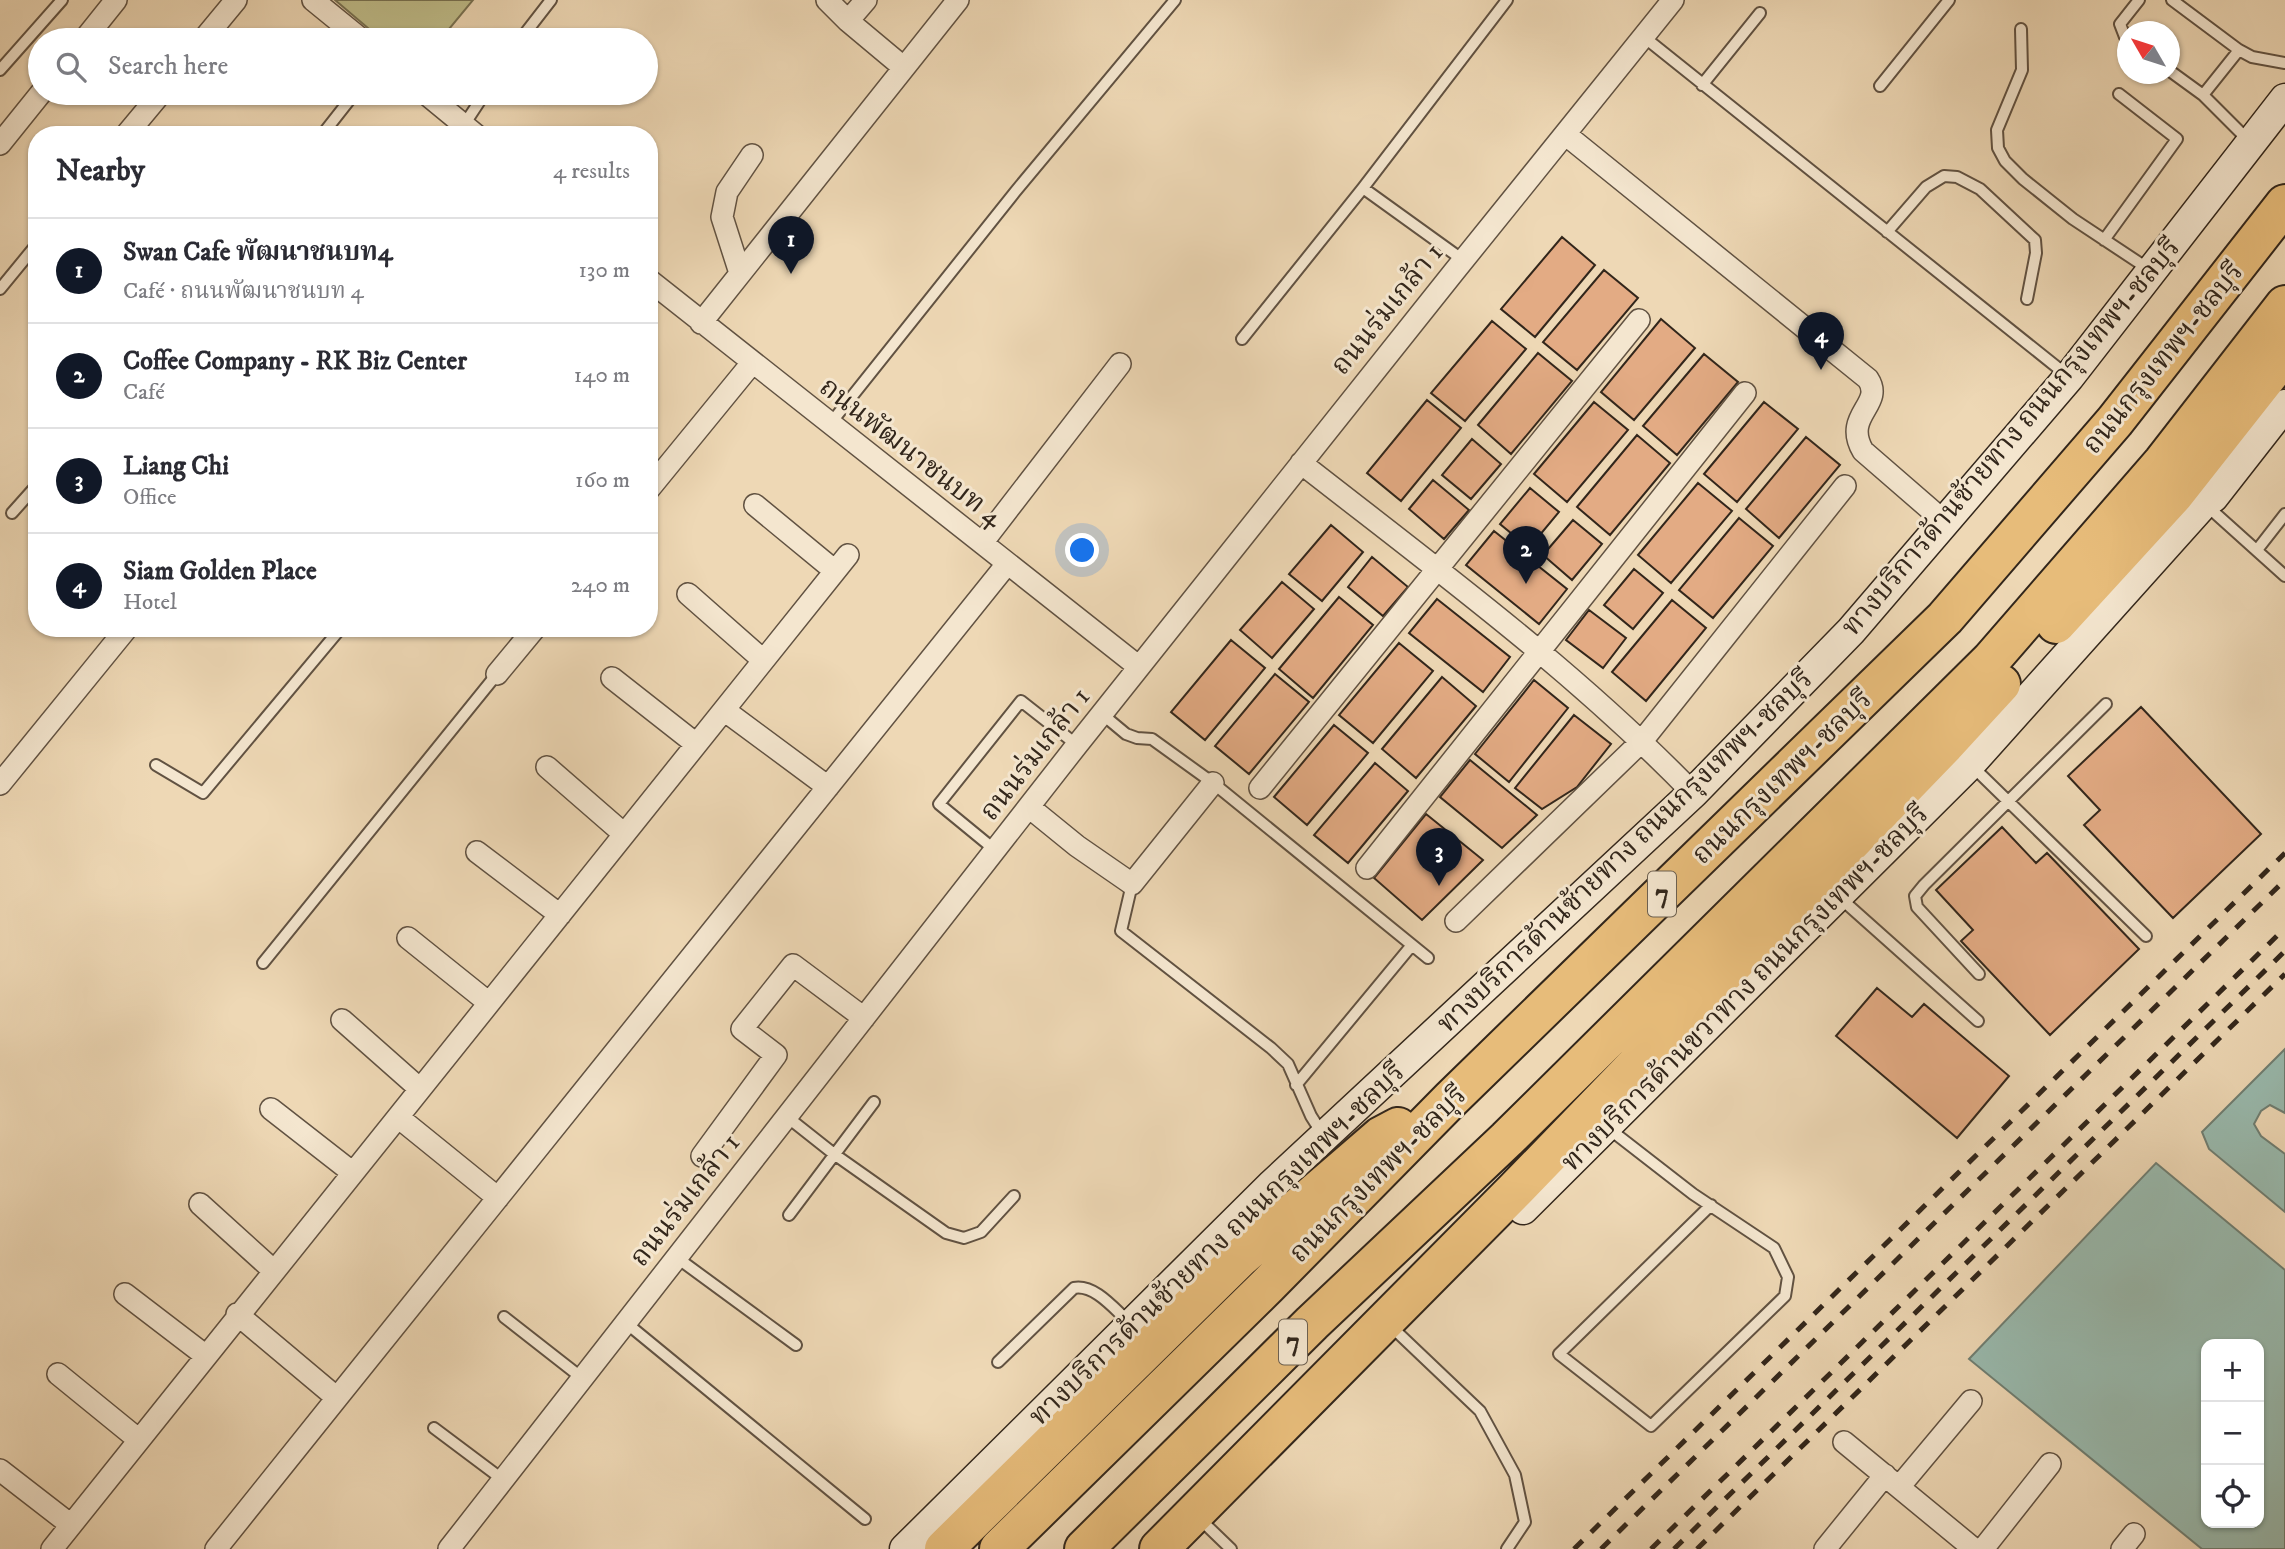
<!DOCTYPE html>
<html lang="en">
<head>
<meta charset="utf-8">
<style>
  :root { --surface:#fff; --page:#f2f2f3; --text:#2b2b33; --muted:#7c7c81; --line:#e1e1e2; --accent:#111827 }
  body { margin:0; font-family:"IM FELL DW Pica","Noto Serif Thai",serif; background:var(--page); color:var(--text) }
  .controls { position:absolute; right:21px; bottom:21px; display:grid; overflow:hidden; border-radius:14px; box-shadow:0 2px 5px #0004 }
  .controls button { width:63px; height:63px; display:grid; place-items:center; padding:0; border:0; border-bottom:2px solid var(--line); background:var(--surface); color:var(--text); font:35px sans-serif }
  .compass { position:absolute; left:2117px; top:21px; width:63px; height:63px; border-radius:50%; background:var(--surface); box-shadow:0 2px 5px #0004; rotate:309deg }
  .you { position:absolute; left:1083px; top:551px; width:24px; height:24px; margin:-18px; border:5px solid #fff; border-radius:50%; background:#1a73e8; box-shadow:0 0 0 10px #1a73e833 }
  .badge { display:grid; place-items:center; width:46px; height:46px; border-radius:50%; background:var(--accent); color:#fff; font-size:23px; font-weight:700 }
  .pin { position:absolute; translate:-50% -58px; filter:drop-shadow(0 2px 4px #0008) }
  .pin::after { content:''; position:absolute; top:37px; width:24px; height:21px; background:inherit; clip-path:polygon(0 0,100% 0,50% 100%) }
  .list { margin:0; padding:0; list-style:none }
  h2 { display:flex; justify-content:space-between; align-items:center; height:91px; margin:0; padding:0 28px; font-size:30px }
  h2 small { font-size:23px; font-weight:400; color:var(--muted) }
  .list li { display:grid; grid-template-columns:46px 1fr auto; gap:21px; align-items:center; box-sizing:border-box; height:105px; padding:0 28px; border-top:2px solid var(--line) }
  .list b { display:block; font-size:26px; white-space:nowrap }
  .list p { margin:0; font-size:23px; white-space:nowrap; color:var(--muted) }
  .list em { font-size:23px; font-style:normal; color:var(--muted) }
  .icon { flex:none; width:38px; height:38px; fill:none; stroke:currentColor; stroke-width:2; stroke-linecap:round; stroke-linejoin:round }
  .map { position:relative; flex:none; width:2285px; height:1549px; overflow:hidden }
  .search { position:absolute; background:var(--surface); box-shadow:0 2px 5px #0004; left:28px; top:28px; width:630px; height:77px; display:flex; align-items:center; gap:18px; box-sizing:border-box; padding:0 24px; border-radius:38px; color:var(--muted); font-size:26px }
  .panel { position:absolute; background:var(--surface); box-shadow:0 2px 5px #0004; left:28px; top:126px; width:630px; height:511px; border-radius:28px }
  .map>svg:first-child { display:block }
  .green { fill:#bfbd8a; stroke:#787252; stroke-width:2 }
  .water { fill:#99baae; stroke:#707f73; stroke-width:2; fill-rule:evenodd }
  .building { fill:#e3ab84; stroke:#32261b; stroke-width:2 }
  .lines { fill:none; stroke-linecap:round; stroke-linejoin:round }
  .service-casing { stroke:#615242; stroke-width:14 }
  .minor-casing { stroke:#615242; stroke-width:24 }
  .secondary-casing { stroke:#32261b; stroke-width:33 }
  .motorway-casing { stroke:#32261b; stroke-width:42 }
  .service { stroke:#f4e6cf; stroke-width:10 }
  .minor { stroke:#f4e6cf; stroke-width:21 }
  .secondary { stroke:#f4e6cf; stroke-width:30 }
  .motorway { stroke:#e7bc7a; stroke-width:38 }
  .rail { stroke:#32261b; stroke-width:5; stroke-dasharray:12 12; stroke-linecap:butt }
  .labels { text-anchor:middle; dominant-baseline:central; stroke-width:6; stroke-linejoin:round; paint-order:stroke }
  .shield { fill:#f4e6cf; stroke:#6c6051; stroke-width:2 }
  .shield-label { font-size:26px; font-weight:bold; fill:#32261b }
  .street-label { font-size:28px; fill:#32261b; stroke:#f4e6cf }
</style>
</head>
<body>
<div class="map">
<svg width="2285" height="1549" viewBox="0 0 2285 1549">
  <rect width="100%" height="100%" fill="#eed8b5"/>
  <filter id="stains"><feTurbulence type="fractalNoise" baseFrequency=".00286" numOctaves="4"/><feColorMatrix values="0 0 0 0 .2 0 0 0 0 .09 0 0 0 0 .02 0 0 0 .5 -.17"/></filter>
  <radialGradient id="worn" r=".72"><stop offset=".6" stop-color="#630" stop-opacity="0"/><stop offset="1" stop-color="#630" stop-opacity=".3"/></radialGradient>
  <path class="green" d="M 335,0 L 473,0 L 440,40 L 382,40 Z"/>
  <path class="water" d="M 2285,1049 L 2285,1113 L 2270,1105 L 2261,1111 L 2254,1124 L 2261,1136 L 2285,1154 L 2285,1212 L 2209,1149 L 2202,1132 Z
    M 2156,1163 L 2285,1270 L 2285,1549 L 2202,1549 L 1969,1359 ZM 2206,1344 L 2259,1344 L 2259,1523 L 2206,1523 Z"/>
  <path class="building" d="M 1562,237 L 1595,265 L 1535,337 L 1501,309 Z
    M 1604,270 L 1638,298 L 1577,370 L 1543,342 Z
    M 1661,319 L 1695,348 L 1634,420 L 1601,392 Z
    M 1492,321 L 1526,349 L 1465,421 L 1431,393 Z
    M 1538,353 L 1572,381 L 1511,454 L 1478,425 Z
    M 1704,354 L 1738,382 L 1677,455 L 1643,426 Z
    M 1427,400 L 1461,428 L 1401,501 L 1367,473 Z
    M 1594,402 L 1628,430 L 1567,502 L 1534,474 Z
    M 1764,402 L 1798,429 L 1737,502 L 1704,474 Z
    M 1637,435 L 1670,463 L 1610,535 L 1577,507 Z
    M 1806,437 L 1840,465 L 1779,538 L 1746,509 Z
    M 1472,439 L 1501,464 L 1471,499 L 1442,475 Z
    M 1433,480 L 1469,510 L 1444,539 L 1409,509 Z
    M 1698,483 L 1732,511 L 1671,583 L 1638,555 Z
    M 1530,488 L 1559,512 L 1529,548 L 1500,524 Z
    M 1739,518 L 1773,546 L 1713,618 L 1679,590 Z
    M 1573,520 L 1602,544 L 1572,580 L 1543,555 Z
    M 1331,525 L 1363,552 L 1322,601 L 1289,574 Z
    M 1494,531 L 1567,589 L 1539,624 L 1466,565 Z
    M 1372,557 L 1408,587 L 1383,616 L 1348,587 Z
    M 1634,569 L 1663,593 L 1633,629 L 1604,605 Z
    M 1282,582 L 1314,609 L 1272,658 L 1240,630 Z
    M 1339,597 L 1373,625 L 1313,698 L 1279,669 Z
    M 1437,599 L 1510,657 L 1483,692 L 1409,633 Z
    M 1672,600 L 1706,628 L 1646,701 L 1612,672 Z
    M 1589,610 L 1626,638 L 1603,668 L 1566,640 Z
    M 1231,640 L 1265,668 L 1205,740 L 1171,712 Z
    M 1399,643 L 1433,671 L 1373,743 L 1339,715 Z
    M 1275,674 L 1309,702 L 1249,774 L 1215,746 Z
    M 1442,677 L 1476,706 L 1416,778 L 1382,749 Z
    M 1534,680 L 1568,708 L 1509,782 L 1475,754 Z
    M 2141,707 L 2261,834 L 2173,918 L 2084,825 L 2100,810 L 2068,776 Z
    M 1574,715 L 1611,744 L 1577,787 L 1542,809 L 1515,788 Z
    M 1334,725 L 1368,753 L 1307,825 L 1274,797 Z
    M 1470,760 L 1537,815 L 1502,848 L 1440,797 Z
    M 1375,763 L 1408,791 L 1348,863 L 1314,835 Z
    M 1426,814 L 1483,860 L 1422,920 L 1374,878 Z
    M 2002,827 L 2036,863 L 2047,853 L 2139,949 L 2050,1035 L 1961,941 L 1973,930 L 1936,890 Z
    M 1877,988 L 1912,1017 L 1924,1004 L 2009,1076 L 1957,1138 L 1836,1036 Z"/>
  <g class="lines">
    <defs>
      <path id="service" d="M 2172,0 L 2239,50 L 2252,57 L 2285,63
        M 2021,29 L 2022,70 L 1997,130 L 1998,148 L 2005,161 L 2023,179 L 2073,219 L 2150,270
        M 1644,37 L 2068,376
        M 520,40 L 551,0
        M 2128,40 L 2125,37 L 2120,24 L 2139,0
        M 0,70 L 62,0
        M 2170,71 L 2203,95 L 2249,141
        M 1702,85 L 1760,13
        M 1880,86 L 1949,0
        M 2203,95 L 2239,50
        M 464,125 L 485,93
        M 322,135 L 355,93
        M 1363,188 L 1463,260
        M 1887,232 L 1926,187 L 1944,176 L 1957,177 L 1980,189 L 2035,240 L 2036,253 L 2027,299
        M 2104,240 L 2177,139 L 2119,94
        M 0,289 L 37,244
        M 1242,339 L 1363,188 L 1507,0
        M 830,424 L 1015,192 L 1175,0
        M 2206,505 L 2285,576
        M 12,513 L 37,485
        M 2257,550 L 2285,514
        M 1102,714 L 1126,734 L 1137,738 L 1152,739 L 1213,783 L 1428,958
        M 156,765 L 203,793 L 341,628
        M 1972,766 L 2146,936
        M 995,850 L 939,804 L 1021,701 L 1077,745
        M 1132,884 L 1121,931 L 1271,1048 L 1288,1064 L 1311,1116 L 1323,1135
        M 1839,897 L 1978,1021
        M 263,963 L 497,674
        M 1979,974 L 1917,907 L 1915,896 L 1924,885 L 2106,704
        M 1296,1085 L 1412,945
        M 786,1116 L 834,1154 L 946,1233 L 964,1238 L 981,1232 L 1014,1196
        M 1608,1128 L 1693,1194 L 1774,1248 L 1788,1277 L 1785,1296 L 1651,1426 L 1559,1354 L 1711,1205
        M 789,1215 L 874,1102
        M 676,1257 L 796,1345
        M 504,1317 L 582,1378
        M 625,1322 L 865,1519
        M 1398,1333 L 1480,1411 L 1515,1475 L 1525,1522 L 1507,1549
        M 998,1362 L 1074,1288 C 1095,1284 1115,1310 1130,1323
        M 434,1428 L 502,1479
        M 1206,1525 L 1231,1549"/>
      <path id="minor" d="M 313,0 L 362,40
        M 827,0 L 848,21 L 866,0
        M 848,21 L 903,67
        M 84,40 L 116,0
        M 203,40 L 236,0
        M 425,93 L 476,135
        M 1565,134 L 1868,379 C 1885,405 1842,415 1863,451 L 1946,523
        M 126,135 L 161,93
        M 0,144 L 41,93
        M 740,273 L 722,217 L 727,192 L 752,155
        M 649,280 L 1139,667
        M 701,323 L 958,0
        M 1301,463 C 1435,568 1574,670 1693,793
        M 649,489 L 752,363
        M 755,505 L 835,571
        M 982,543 L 1120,364
        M 688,594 L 763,660
        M 497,674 L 535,628
        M 612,678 L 696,744
        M 724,710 L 828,787
        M 547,767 L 624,834
        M 0,784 L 127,628
        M 1260,788 L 1639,320
        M 1029,807 L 1077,846 L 1132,884 L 1213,783
        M 477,852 L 560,915
        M 1367,868 L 1745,393
        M 1456,921 L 1642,741 L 1845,486
        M 408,938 L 489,1003
        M 342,1020 L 420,1089
        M 271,1109 L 353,1173
        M 398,1117 L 498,1198
        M 702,1156 L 776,1055 L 742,1029 L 793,965 L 864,1018
        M 200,1204 L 274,1271
        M 125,1294 L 206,1356
        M 237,1314 L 337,1398 L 1007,564
        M 58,1374 L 139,1440
        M 1844,1442 L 1974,1549
        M 0,1470 L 71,1525
        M 1899,1487 L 1971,1401
        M 52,1549 L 848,555
        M 216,1549 L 337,1398
        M 449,1549 L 1077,745 L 1453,273 L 1673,0
        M 1825,1549 L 1885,1475
        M 1983,1549 L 2050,1464
        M 2122,1549 L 2134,1534"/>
      <path id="secondary" d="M 1523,1209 L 1970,764 L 2204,503 L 2213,497 L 2285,405
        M 905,1549 L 1273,1184 L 1693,793 L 1851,631 L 2069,377 L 2285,99"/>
      <path id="motorway" d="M 2056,624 L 2174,495 L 2285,354
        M 944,1549 L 1241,1257 L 1381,1136 L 1398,1127
        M 999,1549 L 1268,1285 L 1451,1099 L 1945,618 L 2115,421 L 2285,204
        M 1084,1549 L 1312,1323 L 1507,1139 L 1991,660 L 2163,462 L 2285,305
        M 1159,1549 L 1516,1189 L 1945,745 L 2001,684"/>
    </defs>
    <use href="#service" class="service-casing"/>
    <use href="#minor" class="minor-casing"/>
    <use href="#secondary" class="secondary-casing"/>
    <use href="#motorway" class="motorway-casing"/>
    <use href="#service" class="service"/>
    <use href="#minor" class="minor"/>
    <use href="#secondary" class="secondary"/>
    <use href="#motorway" class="motorway"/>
    <path class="rail" d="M 1574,1549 L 2285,853
      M 1601,1549 L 2285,880
      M 1651,1549 L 2285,928
      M 1674,1549 L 2285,951
      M 1697,1549 L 2285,974"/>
  </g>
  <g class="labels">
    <g class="shield">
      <rect x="1648" y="871.5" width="28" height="45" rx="5"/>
      <rect x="1279" y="1319.5" width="28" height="45" rx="5"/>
    </g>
    <g class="shield-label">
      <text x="1662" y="894">7</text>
      <text x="1293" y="1342">7</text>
    </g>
    <g class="street-label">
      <text transform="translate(1387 309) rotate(-51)">ถนนร่มเกล้า 1</text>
      <text transform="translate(2163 358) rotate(-51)">ถนนกรุงเทพฯ-ชลบุรี</text>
      <text transform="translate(2011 437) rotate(-50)">ทางบริการด้านซ้ายทาง ถนนกรุงเทพฯ-ชลบุรี</text>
      <text transform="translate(911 452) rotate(38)">ถนนพัฒนาชนบท 4</text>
      <text transform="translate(1035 754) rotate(-52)">ถนนร่มเกล้า 1</text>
      <text transform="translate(1782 777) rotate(-44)">ถนนกรุงเทพฯ-ชลบุรี</text>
      <text transform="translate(1625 851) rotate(-44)">ทางบริการด้านซ้ายทาง ถนนกรุงเทพฯ-ชลบุรี</text>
      <text transform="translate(1745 988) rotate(-45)">ทางบริการด้านขวาทาง ถนนกรุงเทพฯ-ชลบุรี</text>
      <text transform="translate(1378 1174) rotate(-45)">ถนนกรุงเทพฯ-ชลบุรี</text>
      <text transform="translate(685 1200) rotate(-52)">ถนนร่มเกล้า 1</text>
      <text transform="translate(1217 1244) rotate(-44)">ทางบริการด้านซ้ายทาง ถนนกรุงเทพฯ-ชลบุรี</text>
    </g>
  </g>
  <rect width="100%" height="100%" filter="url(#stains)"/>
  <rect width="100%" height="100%" fill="url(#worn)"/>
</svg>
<div class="controls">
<button>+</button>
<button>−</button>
<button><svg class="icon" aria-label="locate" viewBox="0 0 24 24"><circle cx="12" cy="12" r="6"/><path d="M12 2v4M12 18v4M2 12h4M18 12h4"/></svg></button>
</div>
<svg class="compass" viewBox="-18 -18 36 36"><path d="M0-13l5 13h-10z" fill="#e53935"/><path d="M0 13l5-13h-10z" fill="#7c7c81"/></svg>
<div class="you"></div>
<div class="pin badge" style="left:791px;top:274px">1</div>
<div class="pin badge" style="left:1526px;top:584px">2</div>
<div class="pin badge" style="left:1439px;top:886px">3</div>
<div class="pin badge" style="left:1821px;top:370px">4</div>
<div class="search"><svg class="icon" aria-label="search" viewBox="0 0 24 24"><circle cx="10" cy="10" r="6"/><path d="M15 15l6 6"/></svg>Search here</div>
<section class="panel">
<h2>Nearby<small>4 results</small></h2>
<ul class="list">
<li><span class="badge">1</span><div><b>Swan Cafe พัฒนาชนบท4</b><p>Café · ถนนพัฒนาชนบท 4</p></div><em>130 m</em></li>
<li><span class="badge">2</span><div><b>Coffee Company - RK Biz Center</b><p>Café</p></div><em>140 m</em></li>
<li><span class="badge">3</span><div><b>Liang Chi</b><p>Office</p></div><em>160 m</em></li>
<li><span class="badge">4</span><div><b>Siam Golden Place</b><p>Hotel</p></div><em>240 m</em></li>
</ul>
</section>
</div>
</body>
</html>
